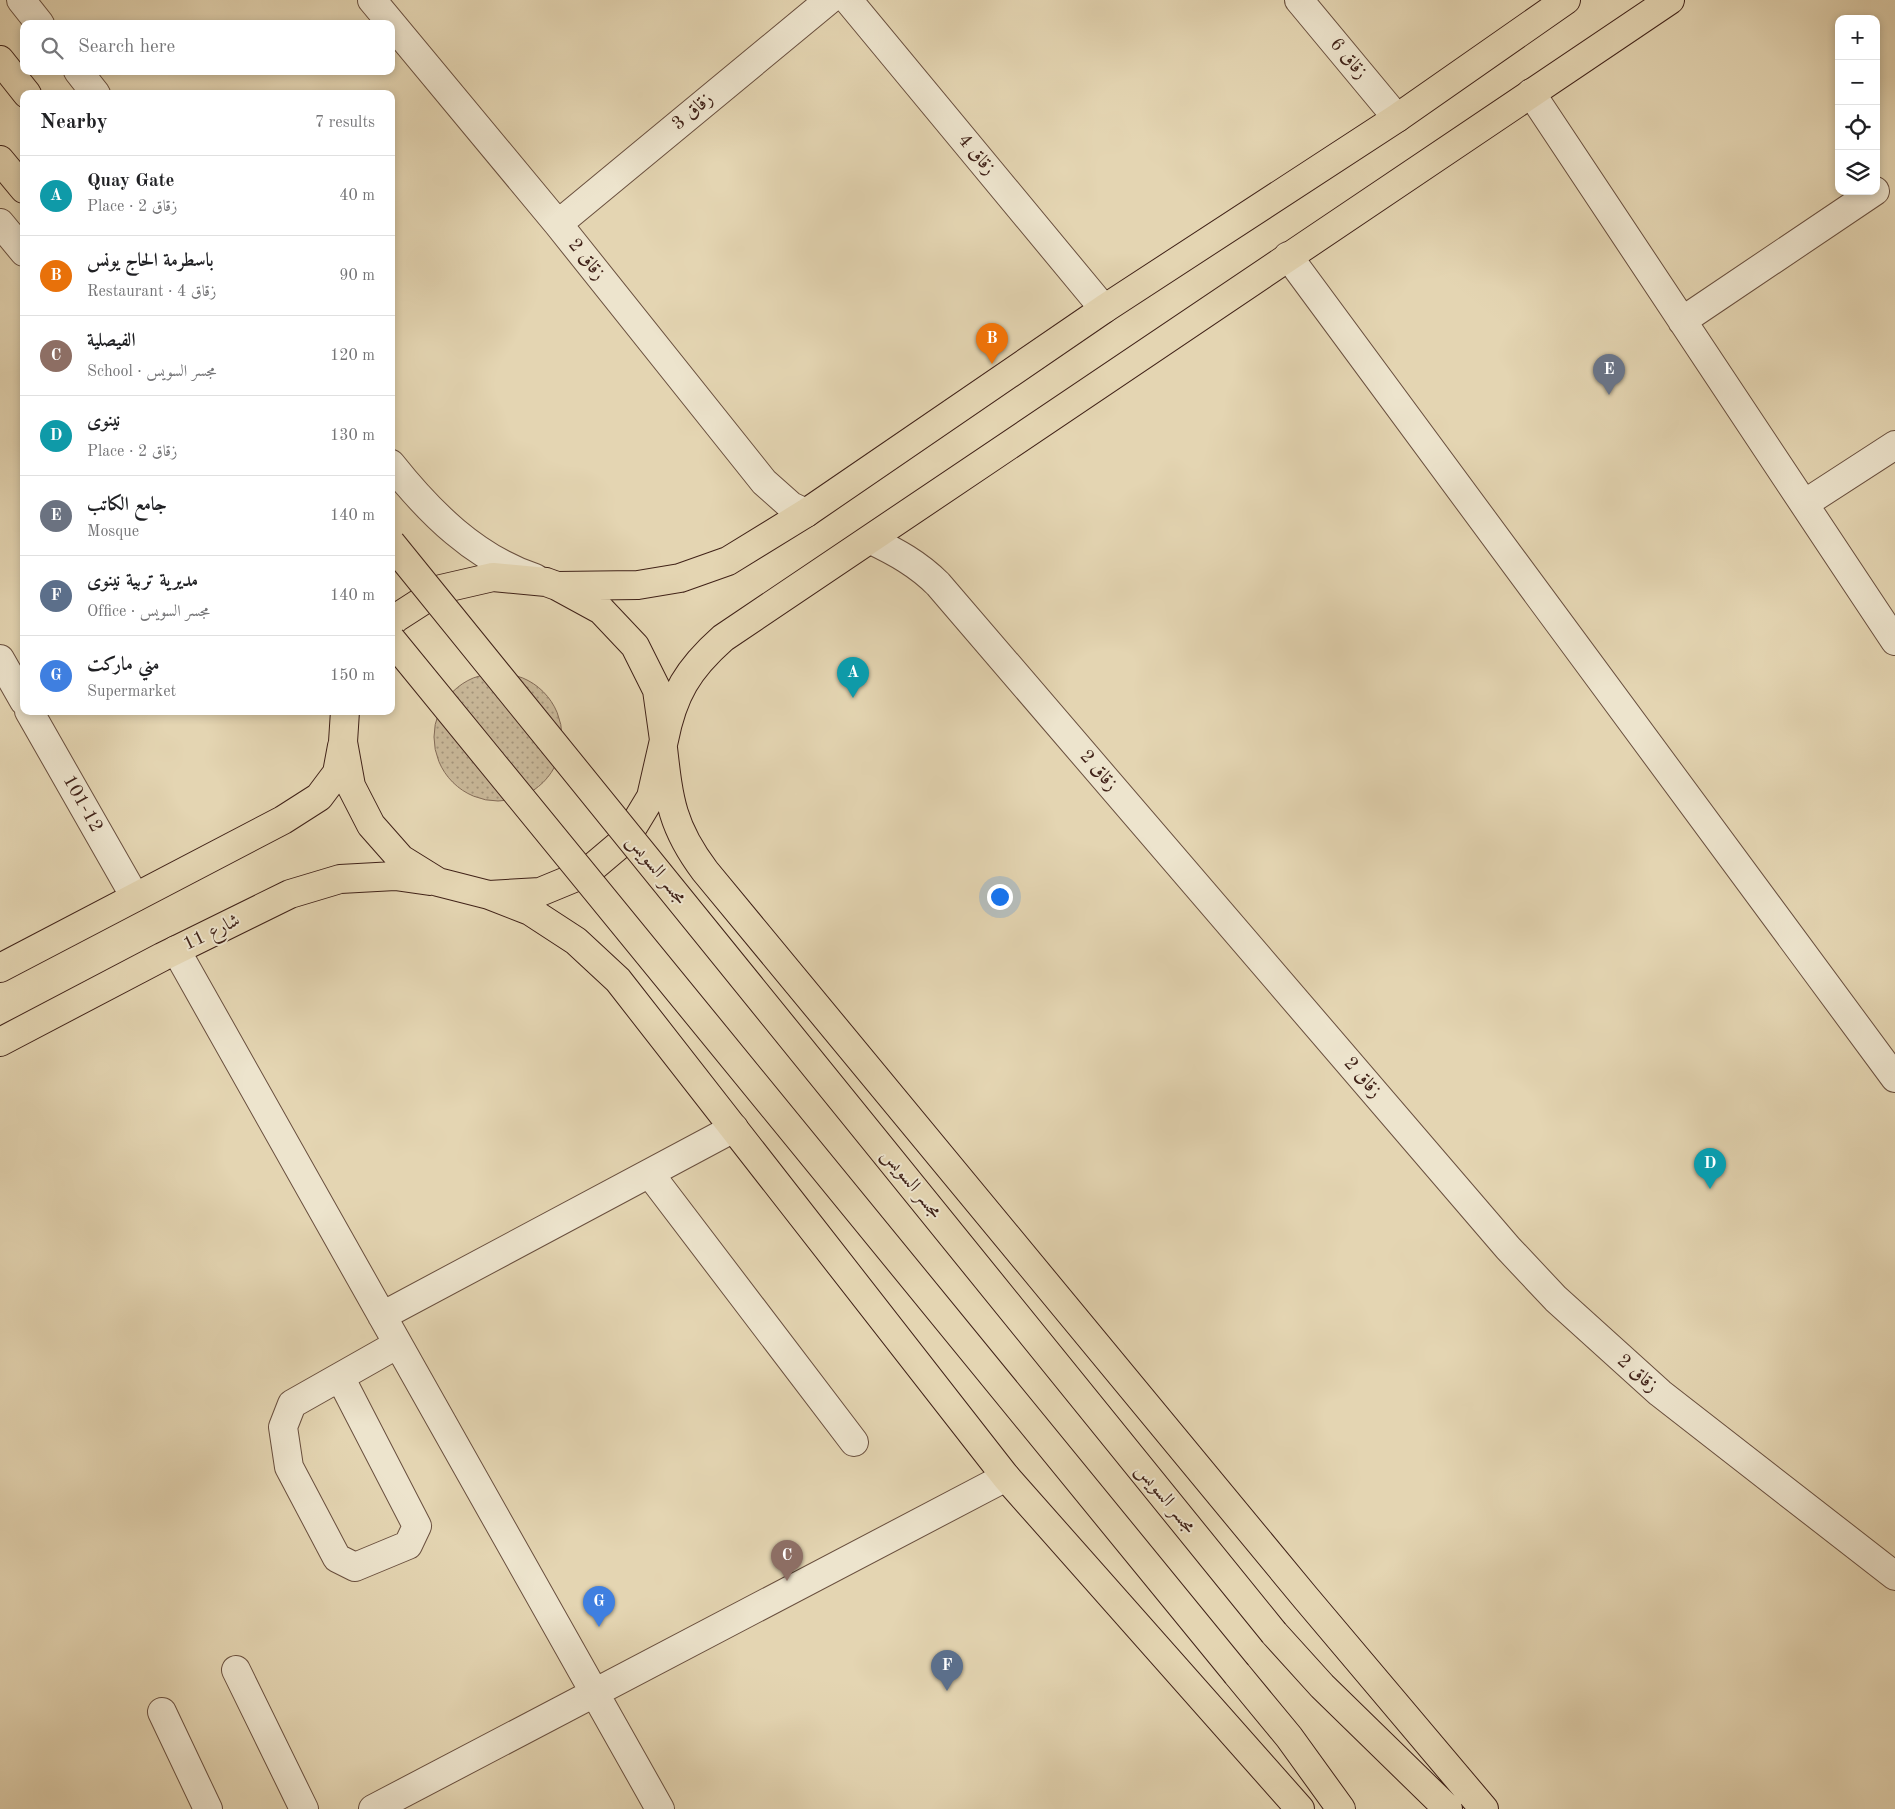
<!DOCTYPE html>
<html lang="en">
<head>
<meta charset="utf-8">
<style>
  :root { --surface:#fff; --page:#f2f2f2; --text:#202124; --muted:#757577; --line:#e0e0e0; --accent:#8f2418 }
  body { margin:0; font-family:"Old Standard TT",Amiri,serif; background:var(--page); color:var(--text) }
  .controls { position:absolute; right:15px; top:15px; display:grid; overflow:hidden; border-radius:10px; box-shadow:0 2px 8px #0003 }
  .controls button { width:45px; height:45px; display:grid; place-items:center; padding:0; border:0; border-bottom:1px solid var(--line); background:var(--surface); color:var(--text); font:25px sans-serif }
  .you { position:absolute; left:999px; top:896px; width:18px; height:18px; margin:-12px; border:4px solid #fff; border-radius:50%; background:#1a73e8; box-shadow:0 0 0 8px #1a73e833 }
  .badge { display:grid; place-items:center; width:32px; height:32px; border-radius:50%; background:var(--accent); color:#fff; font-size:16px; font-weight:700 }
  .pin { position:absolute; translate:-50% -41px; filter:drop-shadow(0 1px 2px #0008) }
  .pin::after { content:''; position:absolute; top:26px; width:18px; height:15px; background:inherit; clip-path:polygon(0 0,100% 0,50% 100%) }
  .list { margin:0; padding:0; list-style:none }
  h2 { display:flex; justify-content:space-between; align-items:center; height:65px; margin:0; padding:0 20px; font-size:21px }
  h2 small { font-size:16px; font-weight:400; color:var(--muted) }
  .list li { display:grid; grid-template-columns:32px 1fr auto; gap:15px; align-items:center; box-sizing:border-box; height:80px; padding:0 20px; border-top:1px solid var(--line) }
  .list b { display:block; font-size:19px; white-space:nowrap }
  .list p { margin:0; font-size:16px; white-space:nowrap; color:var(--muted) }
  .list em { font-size:16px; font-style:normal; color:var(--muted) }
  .icon { flex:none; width:28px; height:28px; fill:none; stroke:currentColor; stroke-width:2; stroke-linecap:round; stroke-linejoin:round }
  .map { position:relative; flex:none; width:1895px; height:1809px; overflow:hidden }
  .search { position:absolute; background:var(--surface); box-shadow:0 2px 8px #0003; left:20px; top:20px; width:375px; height:55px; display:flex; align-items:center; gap:12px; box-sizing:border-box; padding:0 18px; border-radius:10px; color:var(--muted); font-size:19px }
  .panel { position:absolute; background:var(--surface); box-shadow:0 2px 8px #0003; left:20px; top:90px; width:375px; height:625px; border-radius:10px }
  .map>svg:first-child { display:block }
  .grass { fill:url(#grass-dots); stroke:#846c58 }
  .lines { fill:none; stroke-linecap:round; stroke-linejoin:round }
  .minor-casing { stroke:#694f3e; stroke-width:30 }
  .major-casing { stroke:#402218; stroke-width:30 }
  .minor { stroke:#ede4cd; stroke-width:28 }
  .major { stroke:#e4d5b2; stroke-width:28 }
  .major-bridge-casing { stroke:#402218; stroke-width:30; stroke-linecap:butt }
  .major-bridge { stroke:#e4d5b2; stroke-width:28 }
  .labels { text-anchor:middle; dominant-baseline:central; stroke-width:4; stroke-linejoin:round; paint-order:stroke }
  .street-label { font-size:19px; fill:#402218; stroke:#ede4cd }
</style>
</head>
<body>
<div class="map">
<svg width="1895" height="1809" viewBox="0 0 1895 1809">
  <defs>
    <pattern id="grass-dots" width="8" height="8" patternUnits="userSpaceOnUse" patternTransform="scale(1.25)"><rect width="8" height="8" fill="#c8b798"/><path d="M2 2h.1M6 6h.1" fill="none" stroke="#a4947b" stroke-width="1.8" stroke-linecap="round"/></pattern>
  </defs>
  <rect width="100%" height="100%" fill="#e4d5b2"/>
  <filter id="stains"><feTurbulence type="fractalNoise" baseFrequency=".004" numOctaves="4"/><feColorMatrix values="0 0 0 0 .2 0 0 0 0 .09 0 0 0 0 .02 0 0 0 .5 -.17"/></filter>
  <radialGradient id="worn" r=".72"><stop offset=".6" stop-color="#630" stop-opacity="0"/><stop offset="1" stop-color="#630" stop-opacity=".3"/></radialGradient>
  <path class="grass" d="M434 737a64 64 0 1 1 128 0a64 64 0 1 1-128 0Z"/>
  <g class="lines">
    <defs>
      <path id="minor" d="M 21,0 L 40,24
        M 372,0 L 558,224 L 764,482 L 791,506 L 806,513
        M 848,0 L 1104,309
        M 1299,0 L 1397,118
        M 78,71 L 96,94
        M 1531,93 L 1895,641
        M 0,223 L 24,252
        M 558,224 L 829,0
        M 1288,256 L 1895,1078
        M 1682,321 L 1875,191
        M 391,464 C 430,513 475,558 535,578
        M 1804,504 L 1895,445
        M 871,540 C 896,552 918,564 938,584 L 1508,1248 L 1556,1299 L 1660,1393 L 1895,1576
        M 0,659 L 24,701
        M 29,711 L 135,897
        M 176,950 L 660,1809
        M 650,1174 L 854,1442
        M 382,1316 L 734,1128
        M 340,1377 L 417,1526 L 408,1545 L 355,1567 L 337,1558 L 289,1467 L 283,1427 L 292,1404 L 398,1344
        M 236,1670 L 304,1809
        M 162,1712 L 208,1809
        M 373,1809 L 1006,1477"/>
      <path id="major" d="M 0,60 L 27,94
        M 0,160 L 24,189
        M 557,586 L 638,585 L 680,578 L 728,561 L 806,513 L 1104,309 L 1397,118 L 1566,0
        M 345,711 L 343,742 L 351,786 L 371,825 L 401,859 L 438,882 L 489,895 L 540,892 L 586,873 L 625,840 L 651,797 L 664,740 L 657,690 L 635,646 L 601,610 L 557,586 L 546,582 L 493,577 L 441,589 L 396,618 L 391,623
        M 664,740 C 673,694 688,669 723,638 L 1670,0
        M 663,748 C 669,801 672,827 705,871 L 1305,1597 L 1484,1809
        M 489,895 L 530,911 L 576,941 L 618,980 L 1006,1477 L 1300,1809
        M 0,968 L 283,820 L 319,797 L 337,773 L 342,746
        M 0,1042 L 162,957 L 290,894 L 340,879 L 395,876 L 430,881
        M 1274,1633 L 1322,1686 L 1448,1809
        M 1237,1674 L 1289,1737 L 1341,1809"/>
    </defs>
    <use href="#minor" class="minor-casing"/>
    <use href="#major" class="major-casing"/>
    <use href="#minor" class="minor"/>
    <use href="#major" class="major"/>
    <defs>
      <path id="major-bridge" d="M 391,543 L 1274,1633
        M 391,639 L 1237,1674"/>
    </defs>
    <use href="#major-bridge" class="major-bridge-casing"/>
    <use href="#major-bridge" class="major-bridge"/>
  </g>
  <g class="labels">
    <g class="street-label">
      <text transform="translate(1348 59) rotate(50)">زقاق 6</text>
      <text transform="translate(693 112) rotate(-40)">زقاق 3</text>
      <text transform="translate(976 155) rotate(50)">زقاق 4</text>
      <text transform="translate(586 260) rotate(51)">زقاق 2</text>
      <text transform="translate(1098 771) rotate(49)">زقاق 2</text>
      <text transform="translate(82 804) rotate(61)">101-12</text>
      <text transform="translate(656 870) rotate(51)">مجسر السويس</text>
      <text transform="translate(212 933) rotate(-26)">شارع 11</text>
      <text transform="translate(1362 1078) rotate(49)">زقاق 2</text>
      <text transform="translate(911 1184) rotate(51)">مجسر السويس</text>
      <text transform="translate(1637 1374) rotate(41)">زقاق 2</text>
      <text transform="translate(1165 1499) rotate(51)">مجسر السويس</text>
    </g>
  </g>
  <rect width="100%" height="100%" filter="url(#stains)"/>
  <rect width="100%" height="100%" fill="url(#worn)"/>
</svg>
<div class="controls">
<button>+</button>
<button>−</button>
<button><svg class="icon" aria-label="locate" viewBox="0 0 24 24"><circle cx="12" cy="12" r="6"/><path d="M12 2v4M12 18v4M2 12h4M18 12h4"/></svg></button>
<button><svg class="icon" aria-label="layers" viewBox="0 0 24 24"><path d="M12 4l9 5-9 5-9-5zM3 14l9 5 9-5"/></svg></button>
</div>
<div class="you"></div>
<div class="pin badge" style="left:853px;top:698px;background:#0f9aa8">A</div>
<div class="pin badge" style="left:992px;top:364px;background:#e8710a">B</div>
<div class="pin badge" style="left:787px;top:1581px;background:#8d6e63">C</div>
<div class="pin badge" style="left:1710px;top:1189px;background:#0f9aa8">D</div>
<div class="pin badge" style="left:1609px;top:395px;background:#6b7280">E</div>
<div class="pin badge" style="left:947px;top:1691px;background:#5c6f8a">F</div>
<div class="pin badge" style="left:599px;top:1627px;background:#3f7fe0">G</div>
<div class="search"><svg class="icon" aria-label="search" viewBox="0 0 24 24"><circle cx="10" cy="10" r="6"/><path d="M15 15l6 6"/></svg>Search here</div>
<section class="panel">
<h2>Nearby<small>7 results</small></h2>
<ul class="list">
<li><span class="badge" style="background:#0f9aa8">A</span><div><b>Quay Gate</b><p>Place · زقاق 2</p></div><em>40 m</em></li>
<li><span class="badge" style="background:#e8710a">B</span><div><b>باسطرمة الحاج يونس</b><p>Restaurant · زقاق 4</p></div><em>90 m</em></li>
<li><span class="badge" style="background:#8d6e63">C</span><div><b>الفيصلية</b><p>School · مجسر السويس</p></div><em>120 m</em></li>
<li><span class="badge" style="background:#0f9aa8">D</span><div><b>نينوى</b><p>Place · زقاق 2</p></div><em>130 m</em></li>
<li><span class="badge" style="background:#6b7280">E</span><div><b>جامع الكاتب</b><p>Mosque</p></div><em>140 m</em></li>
<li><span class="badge" style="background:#5c6f8a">F</span><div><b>مديرية تربية نينوى</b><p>Office · مجسر السويس</p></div><em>140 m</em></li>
<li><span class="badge" style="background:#3f7fe0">G</span><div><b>مني ماركت</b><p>Supermarket</p></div><em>150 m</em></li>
</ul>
</section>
</div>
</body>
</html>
